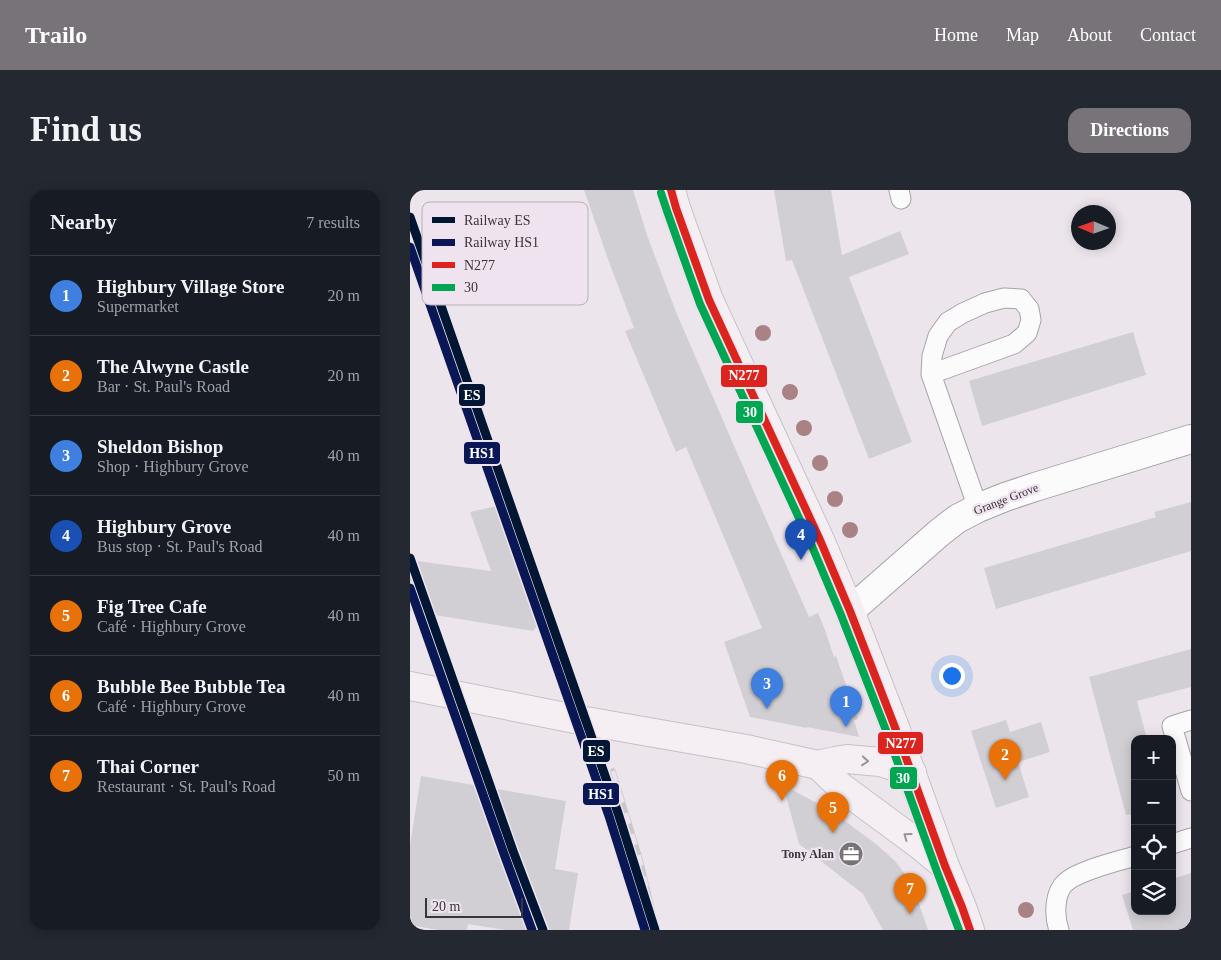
<!DOCTYPE html>
<html lang="en">
<head>
<meta charset="utf-8">
<style>
  :root { --surface:#171b24; --page:#242831; --text:#f1f3f6; --muted:#9ea1a6; --line:#363941; --accent:#787378 }
  body { margin:0; font-family:Georgia,serif; background:var(--page); color:var(--text) }
  .controls { position:absolute; right:15px; bottom:15px; display:grid; overflow:hidden; border-radius:10px; box-shadow:0 2px 12px #0003 }
  .controls button { width:45px; height:45px; display:grid; place-items:center; padding:0; border:0; border-bottom:1px solid var(--line); background:var(--surface); color:var(--text); font:25px sans-serif }
  .compass { position:absolute; left:661px; top:15px; width:45px; height:45px; border-radius:50%; background:var(--surface); box-shadow:0 2px 12px #0003; rotate:272deg }
  .scale { position:absolute; left:15px; bottom:12px; width:98px; box-sizing:border-box; padding-left:5px; border:2px solid #393539; border-top:0; font-size:14px; line-height:18px; white-space:nowrap; color:#393539; -webkit-text-stroke:4px #efe3ef; paint-order:stroke }
  .you { position:absolute; left:541px; top:485px; width:18px; height:18px; margin:-12px; border:4px solid #fff; border-radius:50%; background:#1a73e8; box-shadow:0 0 0 8px #1a73e833 }
  .badge { display:grid; place-items:center; width:32px; height:32px; border-radius:50%; background:var(--accent); color:#fff; font-size:16px; font-weight:700 }
  .pin { position:absolute; translate:-50% -41px; filter:drop-shadow(0 1px 2px #0008) }
  .pin::after { content:''; position:absolute; top:26px; width:18px; height:15px; background:inherit; clip-path:polygon(0 0,100% 0,50% 100%) }
  .list { margin:0; padding:0; list-style:none }
  h2 { display:flex; justify-content:space-between; align-items:center; height:65px; margin:0; padding:0 20px; font-size:21px }
  h2 small { font-size:16px; font-weight:400; color:var(--muted) }
  .list li { display:grid; grid-template-columns:32px 1fr auto; gap:15px; align-items:center; box-sizing:border-box; height:80px; padding:0 20px; border-top:1px solid var(--line) }
  .list b { display:block; font-size:19px; white-space:nowrap }
  .list p { margin:0; font-size:16px; white-space:nowrap; color:var(--muted) }
  .list em { font-size:16px; font-style:normal; color:var(--muted) }
  .icon { flex:none; width:28px; height:28px; fill:none; stroke:currentColor; stroke-width:2; stroke-linecap:round; stroke-linejoin:round }
  .map { position:relative; flex:none; width:781px; height:740px; overflow:hidden; border-radius:15px }
  header { display:flex; align-items:center; gap:30px; box-sizing:border-box; height:70px; padding:0 25px; background:var(--accent); color:#fff }
  header strong { font-size:24px }
  nav { display:flex; gap:28px; margin-inline-start:auto; font-size:18px }
  .intro { display:flex; align-items:center; justify-content:space-between; box-sizing:border-box; height:120px; padding:0 30px }
  h1 { margin:0; font-size:35px }
  .button { padding:12px 22px; border-radius:15px; background:var(--accent); color:#fff; font-size:18px; font-weight:700 }
  main { display:flex; gap:30px; padding:0 30px }
  aside { flex:1; background:var(--surface); border-radius:15px; box-shadow:0 2px 12px #0003 }
  .map>svg:first-child { display:block }
  .building { fill:#d2cfd4 }
  .lines { fill:none; stroke-linecap:round; stroke-linejoin:round }
  .service-casing { stroke:#a7a2a7; stroke-width:21 }
  .minor-casing { stroke:#a7a2a7; stroke-width:30 }
  .primary-casing { stroke:#c5c2c5; stroke-width:30 }
  .service { stroke:#fcfbfc; stroke-width:19 }
  .minor { stroke:#fcfbfc; stroke-width:28 }
  .primary { stroke:#f5eef2; stroke-width:28 }
  .rail-casing { stroke:#cac9ca; stroke-width:5.5 }
  .rail { stroke:#efe3ef; stroke-width:4; stroke-dasharray:11; stroke-linecap:butt }
  .bus-1-casing { stroke:#efe3ef; stroke-width:11 }
  .bus-2-casing { stroke:#efe3ef; stroke-width:11 }
  .bus-1 { stroke:#dc241f; stroke-width:8 }
  .bus-2 { stroke:#00a651; stroke-width:8 }
  .rail-1-casing { stroke:#efe3ef; stroke-width:12 }
  .rail-2-casing { stroke:#efe3ef; stroke-width:12 }
  .rail-1 { stroke:#011633; stroke-width:9 }
  .rail-2 { stroke:#091855; stroke-width:9 }
  .tree { fill:#a98285 }
  .oneway { stroke:#979296 }
  .labels { text-anchor:middle; dominant-baseline:central; stroke-width:4.5; stroke-linejoin:round; paint-order:stroke }
  .street-label { font-size:12px; fill:#393539; stroke:#efe3ef }
  .poi-label { font-size:12px; font-weight:bold; fill:#393539; stroke:#efe3ef; text-anchor:end }
  .key { fill:#efe3ef; stroke:#b8afb8; stroke-width:1 }
  .key-label { font-size:14px; fill:#393539 }
  .line-badge { stroke:#efe3ef; stroke-width:2 }
  .badge-label { font-size:14px; text-anchor:middle; font-weight:bold; fill:#fff }
</style>
</head>
<body>
<header>
<strong>Trailo</strong>
<nav><a>Home</a><a>Map</a><a>About</a><a>Contact</a></nav>
</header>
<div class="intro"><h1>Find us</h1><a class="button">Directions</a></div>
<main>
<aside>
<h2>Nearby<small>7 results</small></h2>
<ul class="list">
<li><span class="badge" style="background:#3f7fe0">1</span><div><b>Highbury Village Store</b><p>Supermarket</p></div><em>20 m</em></li>
<li><span class="badge" style="background:#e8710a">2</span><div><b>The Alwyne Castle</b><p>Bar · St. Paul's Road</p></div><em>20 m</em></li>
<li><span class="badge" style="background:#3f7fe0">3</span><div><b>Sheldon Bishop</b><p>Shop · Highbury Grove</p></div><em>40 m</em></li>
<li><span class="badge" style="background:#1a4fb4">4</span><div><b>Highbury Grove</b><p>Bus stop · St. Paul's Road</p></div><em>40 m</em></li>
<li><span class="badge" style="background:#e8710a">5</span><div><b>Fig Tree Cafe</b><p>Café · Highbury Grove</p></div><em>40 m</em></li>
<li><span class="badge" style="background:#e8710a">6</span><div><b>Bubble Bee Bubble Tea</b><p>Café · Highbury Grove</p></div><em>40 m</em></li>
<li><span class="badge" style="background:#e8710a">7</span><div><b>Thai Corner</b><p>Restaurant · St. Paul's Road</p></div><em>50 m</em></li>
</ul>
</aside>
<div class="map">
<svg width="781" height="740" viewBox="0 0 781 740">
  <rect width="100%" height="100%" fill="#ece6ec"/>
  <path class="building" d="M 174,0 L 223,0 L 237,45 L 266,122 L 365,350 L 399,427 L 408,423 L 415,440 L 424,467 L 426,466 L 448,529 L 444,530 L 449,547 L 397,537 L 397,538 L 340,527 L 314,452 L 352,438 L 276,257 L 266,262 L 215,141 L 224,138 L 199,72 Z
    M 364,0 L 421,0 L 432,65 L 490,41 L 499,64 L 439,87 L 502,252 L 459,269 L 382,70 L 376,71 Z
    M 723,142 L 736,185 L 572,236 L 559,191 Z
    M 781,312 L 781,361 L 586,419 L 574,378 L 746,327 L 744,322 Z
    M 92,315 L 132,430 L 123,441 L 0,421 L 0,370 L 81,381 L 60,322 Z
    M 781,459 L 781,497 L 727,511 L 737,549 L 725,549 L 725,624 L 716,625 L 679,487 Z
    M 596,530 L 600,542 L 631,532 L 640,562 L 608,572 L 619,607 L 586,618 L 561,541 Z
    M 11,586 L 156,611 L 145,679 L 168,683 L 159,740 L 95,740 L 58,734 L 57,740 L 28,740 L 0,735 L 0,655 Z
    M 373,595 L 420,620 L 466,654 L 485,671 L 502,693 L 518,740 L 473,740 L 453,704 L 389,654 Z
    M 781,683 L 781,736 L 768,740 L 723,740 L 712,705 L 725,701 L 725,721 L 762,721 L 762,689 Z"/>
  <g class="lines">
    <defs>
      <path id="service" d="M 489,0 L 491,9
        M 521,184 L 604,154 L 617,143 L 621,130 L 619,119 L 611,109 L 594,108 L 575,113 L 553,123 L 538,132 L 528,146 L 522,166 L 521,184 L 568,318
        M 781,530 L 762,536 L 781,601
        M 762,654 L 781,648
        M 649,740 C 644,726 644,702 656,692 C 670,680 706,672 725,666"/>
      <path id="minor" d="M 440,421 L 529,343 L 547,329 L 568,318 L 595,307 L 625,297 L 781,249"/>
      <path id="primary" d="M 261,0 L 266,18 L 299,110 L 410,350 L 440,421 L 486,540 L 535,676 L 552,717 L 560,740
        M 0,496 L 170,530 L 336,559 L 408,575 L 425,571 L 437,569 L 470,572 L 502,582
        M 408,575 L 431,597 L 511,656 L 535,676"/>
    </defs>
    <use href="#service" class="service-casing"/>
    <use href="#minor" class="minor-casing"/>
    <use href="#primary" class="primary-casing"/>
    <use href="#service" class="service"/>
    <use href="#minor" class="minor"/>
    <use href="#primary" class="primary"/>
    <defs>
      <path id="rail" d="M 203,581 L 230,669 L 247,740"/>
    </defs>
    <use href="#rail" class="rail-casing"/>
    <use href="#rail" class="rail"/>
    <defs>
      <path id="bus-1" d="M 261,0 L 266,18 L 299,110 L 410,350 L 440,421 L 486,540 L 535,676 L 552,717 L 560,740"/>
      <path id="bus-2" d="M 251,3 L 257,21 L 290,114 L 401,354 L 431,425 L 477,543 L 526,679 L 549,740"/>
    </defs>
    <use href="#bus-1" class="bus-1-casing"/>
    <use href="#bus-2" class="bus-2-casing"/>
    <use href="#bus-1" class="bus-1"/>
    <use href="#bus-2" class="bus-2"/>
    <defs>
      <path id="rail-1" d="M 0,27 L 208,623 L 245,740
        M 0,368 L 103,661 L 133,740"/>
      <path id="rail-2" d="M 0,57 L 199,626 L 235,740
        M 0,398 L 94,664 L 122,740"/>
    </defs>
    <use href="#rail-1" class="rail-1-casing"/>
    <use href="#rail-2" class="rail-2-casing"/>
    <use href="#rail-1" class="rail-1"/>
    <use href="#rail-2" class="rail-2"/>
  </g>
  <g class="tree">
    <circle cx="353" cy="143" r="8"/>
    <circle cx="380" cy="202" r="8"/>
    <circle cx="394" cy="238" r="8"/>
    <circle cx="410" cy="273" r="8"/>
    <circle cx="425" cy="309" r="8"/>
    <circle cx="440" cy="340" r="8"/>
    <circle cx="616" cy="720" r="8"/>
  </g>
  <defs><path id="oneway-chevron" d="M-2-3.5L2.5 0L-2 3.5" fill="none" stroke-width="1.6" stroke-linecap="round" stroke-linejoin="round" transform="scale(1.25)"/></defs>
  <g class="oneway">
    <use href="#oneway-chevron" transform="translate(455 571) rotate(5)"/>
    <use href="#oneway-chevron" transform="translate(497 646) rotate(-144)"/>
  </g>
  <defs>
    <symbol id="office-disc" viewBox="-11 -11 22 22"><circle r="9.5" fill="#787378" stroke="#efe3ef"/><path d="M-6-3h4V-5.5h4V-3h4V5H-6ZM-1-4.5V-3h2v-1.5ZM-6 0V1H6V0Z" fill="#fff"/></symbol>
  </defs>
  <g fill-rule="evenodd">
    <use href="#office-disc" x="427" y="650" width="28" height="28"/>
  </g>
  <g class="labels">
    <g class="street-label">
      <text transform="translate(596 309) rotate(-21)">Grange Grove</text>
    </g>
    <g class="poi-label">
      <text x="424" y="664">Tony Alan</text>
    </g>
  </g>
  <rect x="12" y="12" width="166" height="103" rx="8" class="key"/>
  <rect x="22" y="27" width="23" height="6" fill="#011633"/>
  <rect x="22" y="49" width="23" height="7" fill="#091855"/>
  <rect x="22" y="72" width="23" height="6" fill="#dc241f"/>
  <rect x="22" y="94" width="23" height="7" fill="#00a651"/>
  <g class="key-label">
    <text x="54" y="35">Railway ES</text>
    <text x="54" y="57">Railway HS1</text>
    <text x="54" y="80">N277</text>
    <text x="54" y="102">30</text>
  </g>
  <g class="line-badge">
    <rect x="310" y="174" width="48" height="24" rx="5" fill="#dc241f"/>
    <rect x="48" y="193" width="28" height="24" rx="5" fill="#011633"/>
    <rect x="325" y="210" width="29" height="24" rx="5" fill="#00a651"/>
    <rect x="53" y="251" width="38" height="24" rx="5" fill="#091855"/>
    <rect x="467" y="541" width="47" height="24" rx="5" fill="#dc241f"/>
    <rect x="172" y="549" width="29" height="24" rx="5" fill="#011633"/>
    <rect x="479" y="576" width="29" height="24" rx="5" fill="#00a651"/>
    <rect x="172" y="592" width="38" height="24" rx="5" fill="#091855"/>
  </g>
  <g class="badge-label">
    <text x="334" y="190">N277</text>
    <text x="62" y="210">ES</text>
    <text x="340" y="227">30</text>
    <text x="72" y="268">HS1</text>
    <text x="491" y="558">N277</text>
    <text x="186" y="566">ES</text>
    <text x="493" y="593">30</text>
    <text x="191" y="609">HS1</text>
  </g>
</svg>
<div class="controls">
<button>+</button>
<button>−</button>
<button><svg class="icon" aria-label="locate" viewBox="0 0 24 24"><circle cx="12" cy="12" r="6"/><path d="M12 2v4M12 18v4M2 12h4M18 12h4"/></svg></button>
<button><svg class="icon" aria-label="layers" viewBox="0 0 24 24"><path d="M12 4l9 5-9 5-9-5zM3 14l9 5 9-5"/></svg></button>
</div>
<svg class="compass" viewBox="-18 -18 36 36"><path d="M0-13l5 13h-10z" fill="#e53935"/><path d="M0 13l5-13h-10z" fill="#9ea1a6"/></svg>
<div class="scale">20 m</div>
<div class="you"></div>
<div class="pin badge" style="left:436px;top:537px;background:#3f7fe0">1</div>
<div class="pin badge" style="left:595px;top:590px;background:#e8710a">2</div>
<div class="pin badge" style="left:357px;top:519px;background:#3f7fe0">3</div>
<div class="pin badge" style="left:391px;top:370px;background:#1a4fb4">4</div>
<div class="pin badge" style="left:423px;top:643px;background:#e8710a">5</div>
<div class="pin badge" style="left:372px;top:611px;background:#e8710a">6</div>
<div class="pin badge" style="left:500px;top:724px;background:#e8710a">7</div>
</div>
</main>
</body>
</html>
